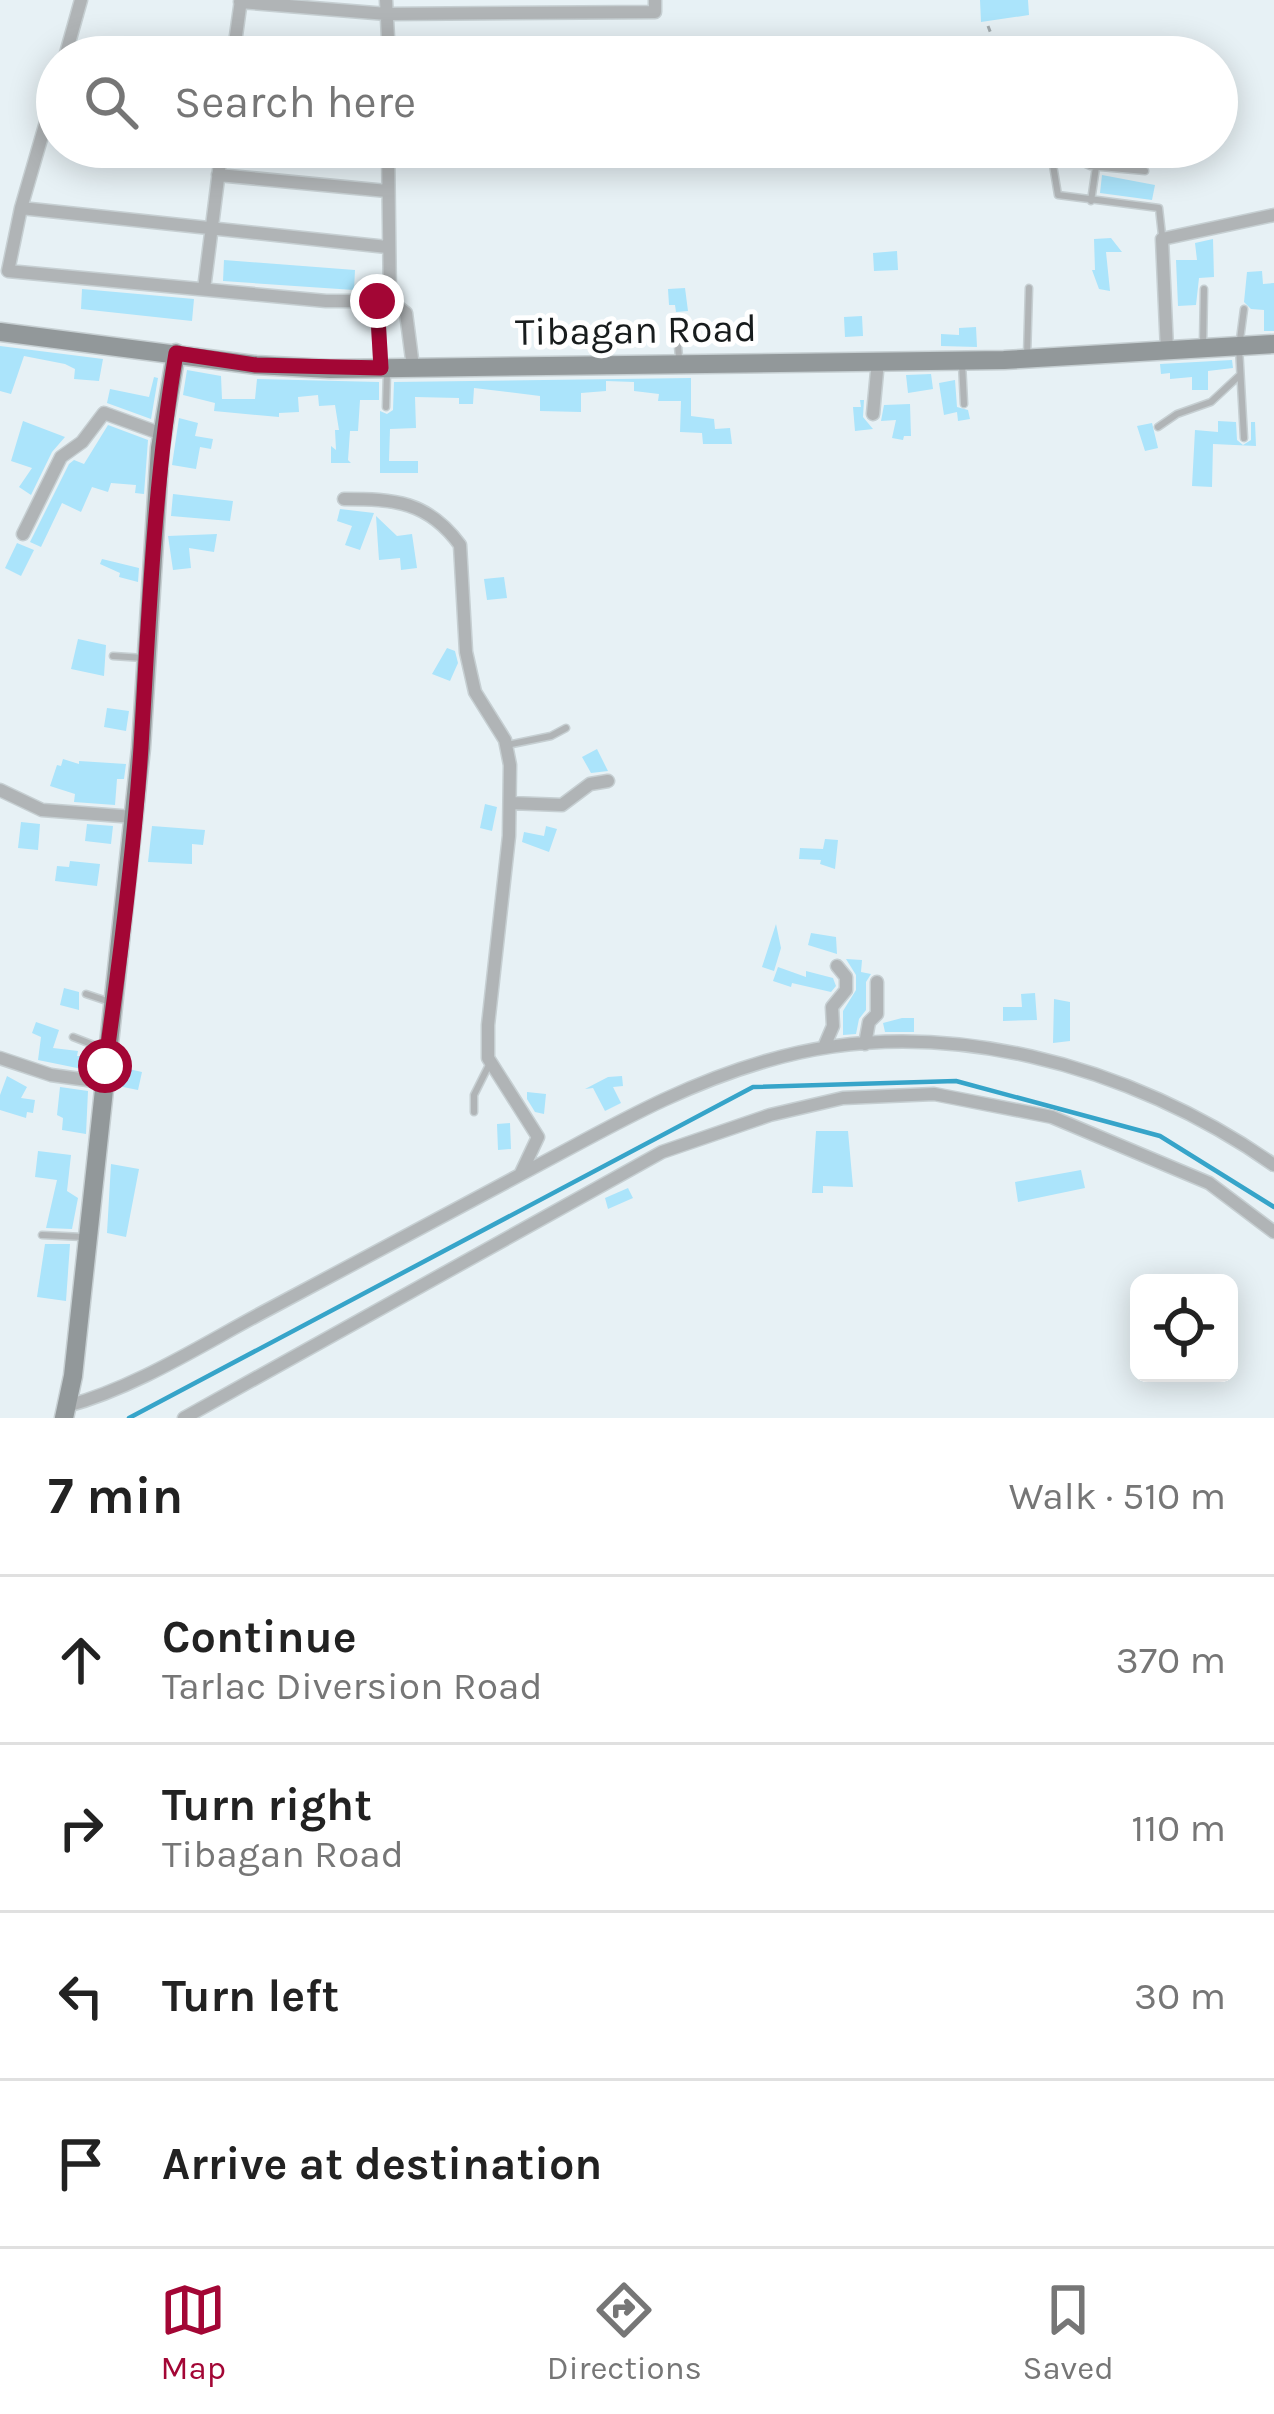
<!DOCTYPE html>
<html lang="en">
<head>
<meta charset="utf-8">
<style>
  :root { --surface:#fff; --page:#f2f2f2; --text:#222; --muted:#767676; --line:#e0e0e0; --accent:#a30635 }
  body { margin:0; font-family:Karla,sans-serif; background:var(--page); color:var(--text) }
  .controls { position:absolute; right:36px; bottom:36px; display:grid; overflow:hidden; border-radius:18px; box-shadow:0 6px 30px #0003 }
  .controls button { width:108px; height:108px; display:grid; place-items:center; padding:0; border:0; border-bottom:3px solid var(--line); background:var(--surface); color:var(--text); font:60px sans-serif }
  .stop { position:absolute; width:36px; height:36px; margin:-27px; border:9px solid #a30635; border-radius:50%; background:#fff }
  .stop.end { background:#a30635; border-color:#fff; box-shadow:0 3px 12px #0008 }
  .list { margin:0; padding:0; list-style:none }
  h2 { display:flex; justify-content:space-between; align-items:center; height:156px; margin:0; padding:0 48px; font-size:51px }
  h2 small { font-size:39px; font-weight:400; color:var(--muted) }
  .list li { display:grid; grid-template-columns:78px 1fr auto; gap:36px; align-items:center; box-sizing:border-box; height:168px; padding:0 48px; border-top:3px solid var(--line) }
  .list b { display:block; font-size:45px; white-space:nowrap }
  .list p { margin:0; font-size:39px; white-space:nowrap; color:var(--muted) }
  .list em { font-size:39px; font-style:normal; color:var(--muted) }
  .icon { flex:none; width:66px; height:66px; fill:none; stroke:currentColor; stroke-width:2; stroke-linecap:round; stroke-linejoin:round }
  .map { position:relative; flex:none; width:1274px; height:1418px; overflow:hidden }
  .search { position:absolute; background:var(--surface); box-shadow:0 6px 30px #0003; left:36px; right:36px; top:36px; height:132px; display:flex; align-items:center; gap:30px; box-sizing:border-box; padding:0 42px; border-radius:66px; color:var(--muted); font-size:45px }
  .sheet { height:828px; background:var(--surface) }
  nav { display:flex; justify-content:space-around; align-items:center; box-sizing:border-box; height:168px; border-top:3px solid var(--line); background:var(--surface); font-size:33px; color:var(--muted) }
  nav a { display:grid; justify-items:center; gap:6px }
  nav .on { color:var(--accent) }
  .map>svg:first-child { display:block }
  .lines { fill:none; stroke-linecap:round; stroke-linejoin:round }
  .stream { stroke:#36a4c9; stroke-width:4.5 }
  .building { fill:#abe4fb }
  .lane-casing { stroke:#c6cfd2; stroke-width:9 }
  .street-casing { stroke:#c6cfd2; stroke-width:15 }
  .secondary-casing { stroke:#c6cfd2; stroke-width:21 }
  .path { stroke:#a3abae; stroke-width:3; stroke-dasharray:6 9; stroke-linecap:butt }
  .lane { stroke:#b0b4b6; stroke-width:6 }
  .street { stroke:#b0b4b6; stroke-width:12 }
  .secondary { stroke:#92989a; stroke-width:18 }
  .route { stroke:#a30635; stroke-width:15 }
  .labels { text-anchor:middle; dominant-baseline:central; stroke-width:10; stroke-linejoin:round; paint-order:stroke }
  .street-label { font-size:39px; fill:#181c1d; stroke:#fff }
</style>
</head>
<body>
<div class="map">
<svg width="1274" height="1418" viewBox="0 0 1274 1418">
  <rect width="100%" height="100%" fill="#e7f1f5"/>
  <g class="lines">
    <path class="stream" d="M 129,1418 L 753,1087 L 956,1081 L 1160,1136 L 1274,1207"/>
  </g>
  <path class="building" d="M 980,0 L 1028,0 L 1029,15 L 981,22 Z
    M 1003,147 L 1029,147 L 1030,157 L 1005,161 Z
    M 1102,175 L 1155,185 L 1152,200 L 1100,193 Z
    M 1111,238 L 1122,252 L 1106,252 L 1110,291 L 1099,289 L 1092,270 L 1095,270 L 1094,239 Z
    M 1213,239 L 1214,277 L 1199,278 L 1196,305 L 1178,306 L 1176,260 L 1197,260 L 1195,243 Z
    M 897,251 L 898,270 L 874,271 L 873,253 Z
    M 224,260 L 355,270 L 354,290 L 223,281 Z
    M 1262,271 L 1263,284 L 1274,283 L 1274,331 L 1264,331 L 1264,310 L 1251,309 L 1244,302 L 1247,272 Z
    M 685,288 L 688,311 L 676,312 L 675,305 L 669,305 L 668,289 Z
    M 82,289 L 194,299 L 192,321 L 81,309 Z
    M 862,316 L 863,336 L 845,337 L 844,317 Z
    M 976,327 L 977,347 L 941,346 L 941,334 L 959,335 L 959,328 Z
    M 0,346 L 103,359 L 99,381 L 74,379 L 75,369 L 65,364 L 24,356 L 11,394 L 0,391 Z
    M 1232,360 L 1233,368 L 1208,371 L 1208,390 L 1192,390 L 1192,377 L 1170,379 L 1170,373 L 1161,374 L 1160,364 Z
    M 187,370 L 221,376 L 222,399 L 255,399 L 257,379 L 379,382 L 379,400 L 360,400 L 358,431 L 350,431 L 348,460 L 351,463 L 331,463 L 331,446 L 336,450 L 335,430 L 339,430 L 335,405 L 319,406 L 318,395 L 298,397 L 299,412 L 279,413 L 279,417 L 214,411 L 215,403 L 183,395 Z
    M 931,374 L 933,389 L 908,393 L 906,375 Z
    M 154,377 L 158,378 L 151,419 L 107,403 L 110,389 L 149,397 Z
    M 691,378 L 691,416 L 714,419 L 715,429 L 730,428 L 732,444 L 703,444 L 702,433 L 680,432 L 681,401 L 658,401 L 659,394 L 634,391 L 634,382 L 606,381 L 606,391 L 581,393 L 581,412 L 540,411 L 540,396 L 474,388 L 473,404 L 459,404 L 459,398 L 415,397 L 416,428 L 390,429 L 389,461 L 418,461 L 418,473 L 380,473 L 380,411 L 387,414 L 393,410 L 394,382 Z
    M 955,380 L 957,407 L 968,410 L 970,419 L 958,421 L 957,412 L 944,415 L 939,383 Z
    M 860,400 L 864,400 L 863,417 L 873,429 L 855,431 L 853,407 L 861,407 Z
    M 910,404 L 911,436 L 904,436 L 903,440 L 892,438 L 896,420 L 881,421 L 884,405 Z
    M 179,418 L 198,423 L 195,436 L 213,439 L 211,449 L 200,447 L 196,469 L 172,465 Z
    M 23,421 L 65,437 L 52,452 L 31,495 L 19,487 L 32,468 L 11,461 Z
    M 1218,421 L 1236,422 L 1237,440 L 1243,445 L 1251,440 L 1251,422 L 1255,422 L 1256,446 L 1213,444 L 1212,487 L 1192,486 L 1195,430 L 1218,432 Z
    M 1152,423 L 1158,448 L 1145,451 L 1137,426 Z
    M 108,425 L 148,440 L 144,494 L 135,493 L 136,485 L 111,483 L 108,492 L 92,487 L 81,512 L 62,503 L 41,547 L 30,542 L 69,464 L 74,460 L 84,464 Z
    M 173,494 L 233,501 L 230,521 L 171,516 Z
    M 340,509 L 374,513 L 360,550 L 345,545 L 352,526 L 337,521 Z
    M 376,516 L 397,536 L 412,534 L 417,568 L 401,570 L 400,558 L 379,560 Z
    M 217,534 L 214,552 L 189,548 L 191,568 L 173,570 L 168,536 Z
    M 17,543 L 34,550 L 21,576 L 5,568 Z
    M 102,559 L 139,568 L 138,582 L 119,577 L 120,573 L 100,564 Z
    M 504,577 L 507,598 L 487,600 L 484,579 Z
    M 78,639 L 106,645 L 104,676 L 71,669 Z
    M 447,648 L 455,651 L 458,663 L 450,681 L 432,674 Z
    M 107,708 L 129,711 L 126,731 L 104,727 Z
    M 597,749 L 608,771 L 591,773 L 582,757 Z
    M 63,759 L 79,764 L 79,761 L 126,764 L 124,779 L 117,779 L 115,805 L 74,802 L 75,794 L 50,786 L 57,765 L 61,766 Z
    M 485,804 L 497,807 L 492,831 L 480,828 Z
    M 21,822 L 40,824 L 38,850 L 18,848 Z
    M 87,824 L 113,826 L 111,844 L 85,841 Z
    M 152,826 L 205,830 L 203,845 L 192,844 L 192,864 L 148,862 Z
    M 546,826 L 557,829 L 549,852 L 522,842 L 524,832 L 544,836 Z
    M 825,839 L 838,840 L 835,869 L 820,864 L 821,860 L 799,859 L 800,848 L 823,849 Z
    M 70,861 L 100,864 L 97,886 L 55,881 L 57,866 L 69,867 Z
    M 776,924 L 781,948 L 774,971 L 762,967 Z
    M 811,933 L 836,937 L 837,954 L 808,945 Z
    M 846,959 L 862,960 L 861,972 L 871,974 L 866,982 L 866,1010 L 859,1019 L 856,1034 L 843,1035 L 843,1011 L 856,990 L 856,975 Z
    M 778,967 L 806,977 L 806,971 L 833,978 L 836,986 L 831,992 L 792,983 L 791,987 L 773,981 Z
    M 64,988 L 79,992 L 79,1010 L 60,1005 Z
    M 1035,993 L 1037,1020 L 1003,1021 L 1003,1007 L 1022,1007 L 1021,994 Z
    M 1054,999 L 1070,1002 L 1070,1041 L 1053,1043 Z
    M 902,1018 L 914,1018 L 914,1032 L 885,1032 L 883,1023 Z
    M 36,1022 L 59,1030 L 53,1048 L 78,1051 L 77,1056 L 83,1056 L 82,1069 L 38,1060 L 41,1037 L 32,1033 Z
    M 120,1067 L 142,1072 L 138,1090 L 118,1086 Z
    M 7,1076 L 27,1087 L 21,1098 L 35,1100 L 33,1113 L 27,1112 L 26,1118 L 0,1110 L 0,1095 Z
    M 622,1076 L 623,1086 L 613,1087 L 621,1103 L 605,1111 L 593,1088 L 585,1089 L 608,1077 Z
    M 60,1087 L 88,1091 L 86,1134 L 62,1130 L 63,1118 L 57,1115 Z
    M 527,1092 L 546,1094 L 544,1114 L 535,1112 L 527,1099 Z
    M 510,1123 L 511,1149 L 498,1150 L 497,1124 Z
    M 816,1131 L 848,1131 L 853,1187 L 823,1186 L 823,1193 L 812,1193 Z
    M 38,1151 L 71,1155 L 67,1191 L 78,1198 L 72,1229 L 46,1228 L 57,1180 L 35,1177 Z
    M 111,1164 L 139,1169 L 126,1237 L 107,1233 Z
    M 1081,1170 L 1085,1188 L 1018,1202 L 1015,1182 Z
    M 628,1188 L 633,1198 L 608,1209 L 605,1198 Z
    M 45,1244 L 70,1244 L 66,1301 L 37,1297 Z"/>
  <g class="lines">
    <defs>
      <path id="lane" d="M 1050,147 L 1058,195 L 1159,208 L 1162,235
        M 1050,148 L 1090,166 L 1145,171
        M 1091,201 L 1096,167
        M 676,321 L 679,358
        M 1203,345 L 1204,289
        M 1027,356 L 1029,288
        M 962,363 L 964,404
        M 386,407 L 387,372
        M 1158,427 L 1177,414 L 1211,402 L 1240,375
        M 1244,438 L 1239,347 L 1244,309
        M 113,656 L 144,658
        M 507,745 L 551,736 L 566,728
        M 86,994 L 110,1002
        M 73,1037 L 104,1049
        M 474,1112 L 474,1095 L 490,1063
        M 42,1235 L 83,1237"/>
      <path id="street" d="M 386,0 L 389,57
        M 240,2 L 387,14 L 655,12 L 655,0
        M 65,57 L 81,0
        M 233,57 L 241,0
        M 57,84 L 21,208 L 8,271 L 326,301 L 390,301 L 406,313 L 413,367
        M 388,147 L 390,301
        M 218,175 L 387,191
        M 21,208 L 387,247
        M 204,289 L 222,147
        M 377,301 L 381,368
        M 1167,350 L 1162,239 L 1274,215
        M 873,414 L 878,361
        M 344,499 C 394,499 428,501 460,545 L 466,652 L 475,692 L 505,740 L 510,765 L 509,836 L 488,1025 L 488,1058 L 538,1137 L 521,1173
        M 23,534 L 61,457 L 82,442 L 104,413 L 162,434
        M 0,790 L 42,810 L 134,817
        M 510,803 L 562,805 L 590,784 L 608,781
        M 865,1044 L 869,1022 L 877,1014 L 877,982
        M 824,1047 L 833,1026 L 832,1007 L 846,990 L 846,977 L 837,966
        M 0,1058 L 51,1075 L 102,1082
        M 67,1406 C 138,1387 206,1342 271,1308 C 362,1260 453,1211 544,1162 C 619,1122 683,1085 766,1061 C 937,1010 1132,1065 1274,1165
        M 184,1418 L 662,1152 L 770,1115 L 843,1098 L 934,1094 L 1052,1117 L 1209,1183 L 1274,1232"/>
      <path id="secondary" d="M 0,332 L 256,365 L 330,369 L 1004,360 L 1274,344
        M 64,1418 L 73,1376 L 141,748 L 160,448 L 176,353"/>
    </defs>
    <use href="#lane" class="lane-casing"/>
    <use href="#street" class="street-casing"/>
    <use href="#secondary" class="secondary-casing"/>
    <path class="path" d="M 988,26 L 1000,57"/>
    <use href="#lane" class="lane"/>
    <use href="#street" class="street"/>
    <use href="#secondary" class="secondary"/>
  </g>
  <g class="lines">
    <path class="route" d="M 105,1066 C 120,961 134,853 141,747 C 149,614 154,484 176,353 L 256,365 L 381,368 L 377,301"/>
  </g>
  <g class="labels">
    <g class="street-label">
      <text transform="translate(636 330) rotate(-1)">Tibagan Road</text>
    </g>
  </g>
</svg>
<div class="controls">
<button><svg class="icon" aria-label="locate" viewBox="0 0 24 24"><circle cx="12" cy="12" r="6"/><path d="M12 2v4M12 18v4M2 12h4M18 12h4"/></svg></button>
</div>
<div class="stop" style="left:105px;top:1066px"></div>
<div class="stop end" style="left:377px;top:301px"></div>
<div class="search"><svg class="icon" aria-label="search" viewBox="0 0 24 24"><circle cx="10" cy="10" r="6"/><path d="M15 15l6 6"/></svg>Search here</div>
</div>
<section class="sheet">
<h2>7 min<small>Walk · 510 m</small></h2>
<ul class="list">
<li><svg class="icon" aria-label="ahead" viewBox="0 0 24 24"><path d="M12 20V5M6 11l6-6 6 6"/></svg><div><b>Continue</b><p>Tarlac Diversion Road</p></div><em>370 m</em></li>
<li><svg class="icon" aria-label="right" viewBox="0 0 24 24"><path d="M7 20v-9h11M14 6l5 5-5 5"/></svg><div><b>Turn right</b><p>Tibagan Road</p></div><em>110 m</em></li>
<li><svg class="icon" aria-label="left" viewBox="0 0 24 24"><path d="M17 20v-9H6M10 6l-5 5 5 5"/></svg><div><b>Turn left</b></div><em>30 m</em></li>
<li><svg class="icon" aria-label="arrive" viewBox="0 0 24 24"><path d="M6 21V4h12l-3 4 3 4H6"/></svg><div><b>Arrive at destination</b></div></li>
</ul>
</section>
<nav>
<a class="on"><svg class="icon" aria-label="map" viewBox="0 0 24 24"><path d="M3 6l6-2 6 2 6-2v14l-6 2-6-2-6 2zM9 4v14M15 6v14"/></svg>Map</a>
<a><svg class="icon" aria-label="directions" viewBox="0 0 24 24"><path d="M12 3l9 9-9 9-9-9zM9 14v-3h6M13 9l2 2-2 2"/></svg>Directions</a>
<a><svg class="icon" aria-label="saved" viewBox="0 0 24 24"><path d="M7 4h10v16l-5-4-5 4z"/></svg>Saved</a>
</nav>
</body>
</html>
